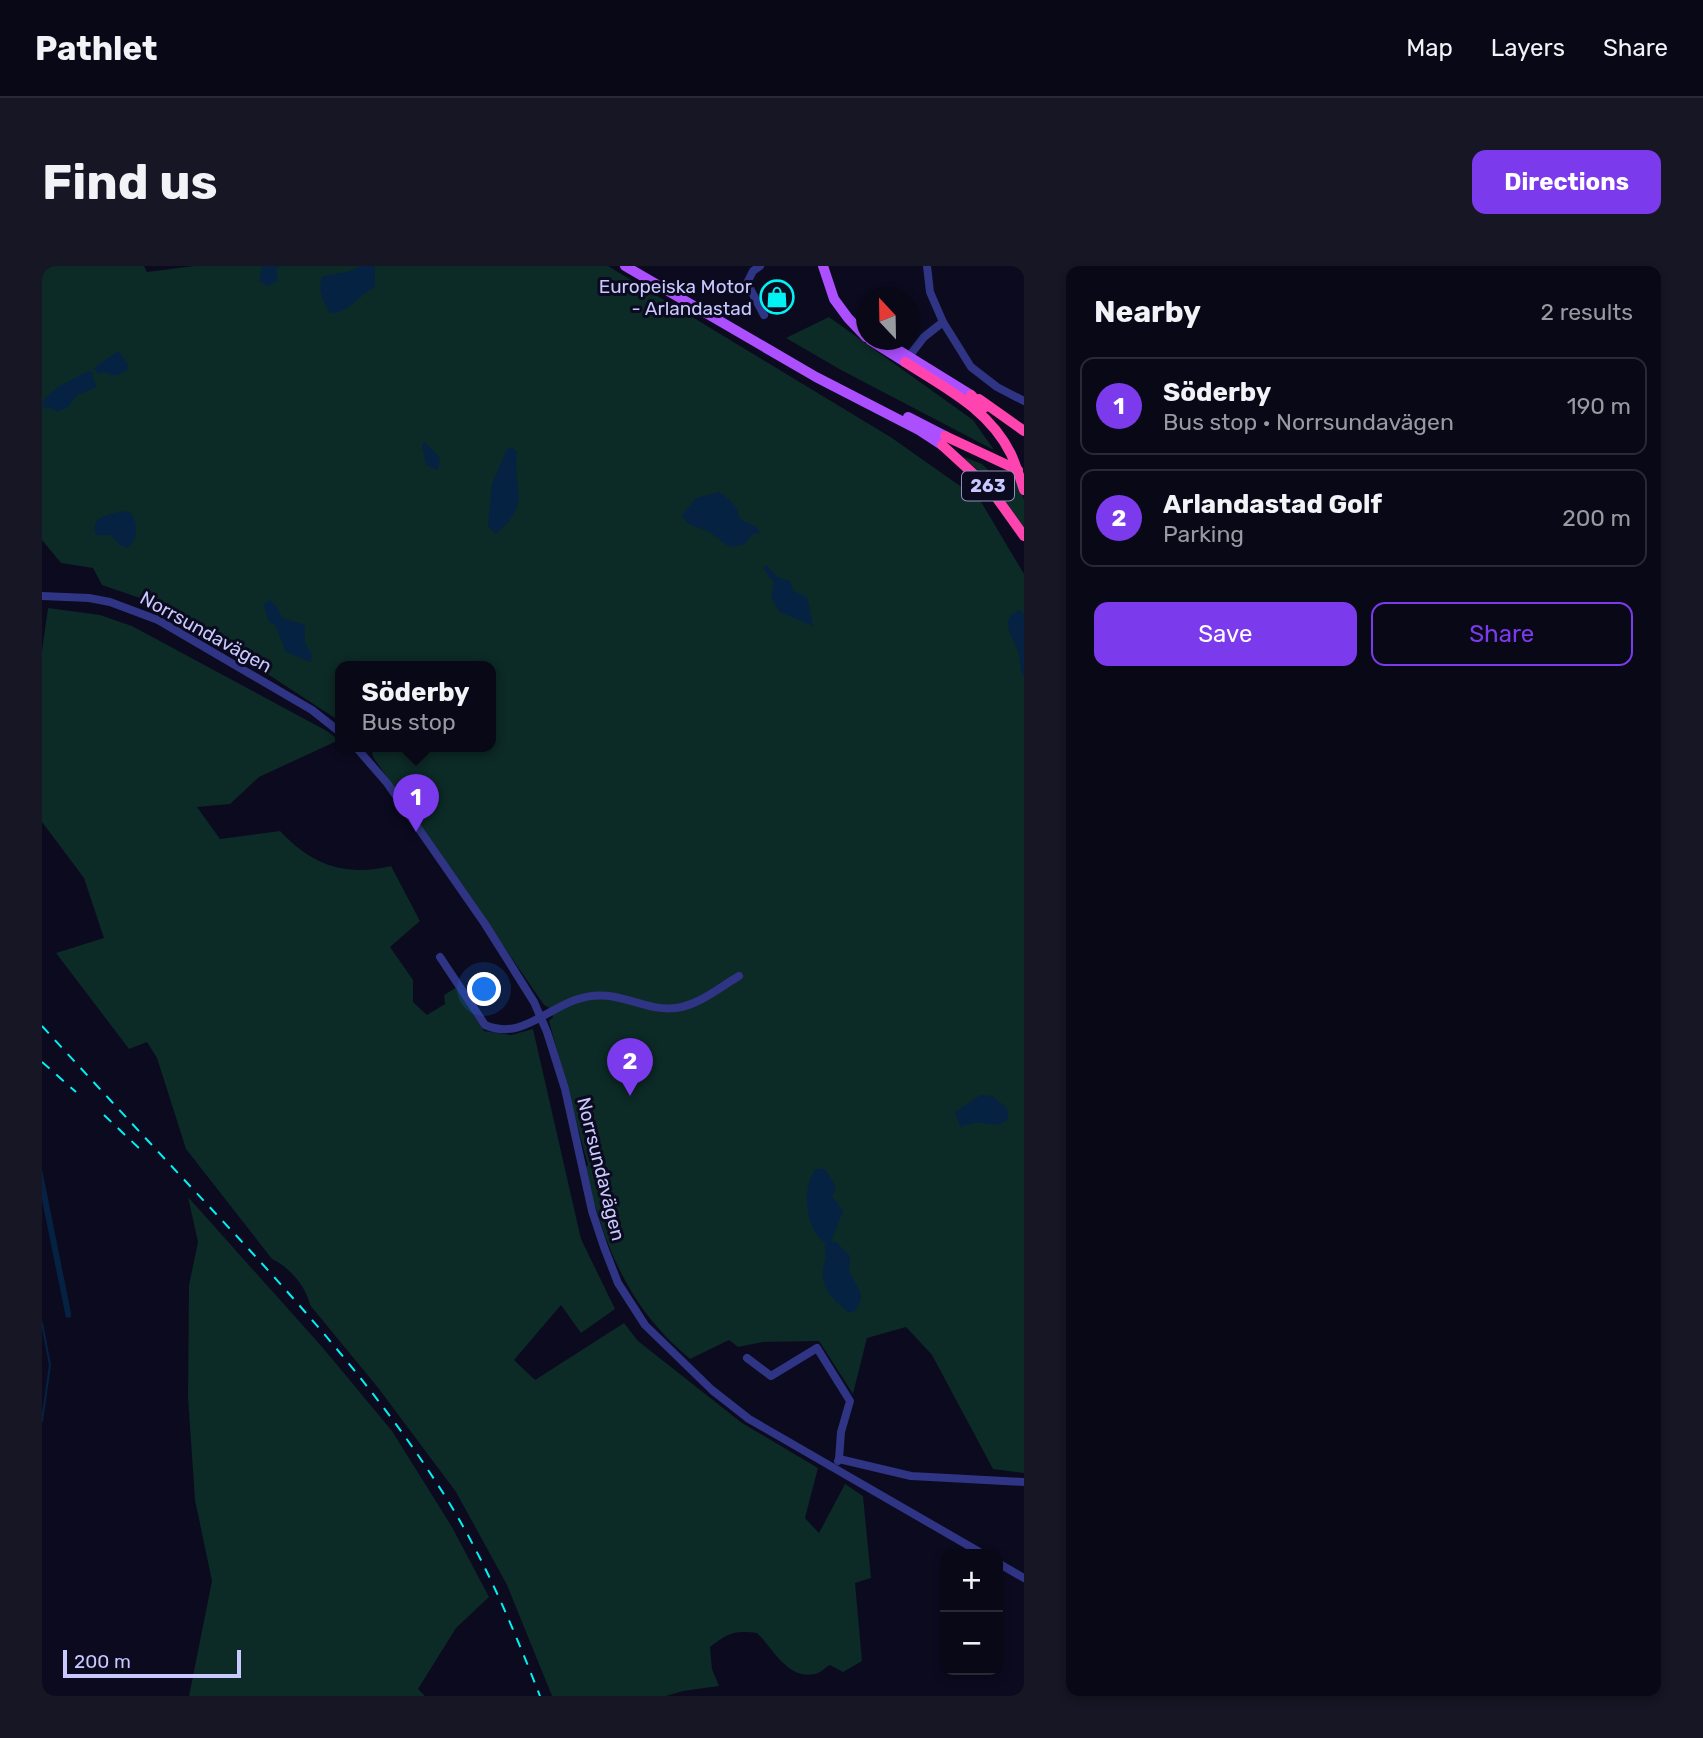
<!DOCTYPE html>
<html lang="en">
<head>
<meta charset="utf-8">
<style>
  :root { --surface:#080817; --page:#161624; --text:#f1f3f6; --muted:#989aa1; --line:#292936; --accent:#7c3aed }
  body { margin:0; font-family:Rubik,sans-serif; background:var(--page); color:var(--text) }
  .controls { position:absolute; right:21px; bottom:21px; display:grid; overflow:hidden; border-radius:14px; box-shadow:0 4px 10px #0003 }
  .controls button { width:63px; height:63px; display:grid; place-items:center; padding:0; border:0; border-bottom:2px solid var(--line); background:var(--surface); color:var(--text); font:35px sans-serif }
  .compass { position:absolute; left:814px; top:21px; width:63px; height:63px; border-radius:50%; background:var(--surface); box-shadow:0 4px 10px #0003; rotate:338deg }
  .scale { position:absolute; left:21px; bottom:18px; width:178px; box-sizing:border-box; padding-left:7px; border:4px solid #c9c8ff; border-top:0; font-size:19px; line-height:24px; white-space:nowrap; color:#c9c8ff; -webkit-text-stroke:5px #0b0a1f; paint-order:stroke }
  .you { position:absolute; left:443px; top:724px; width:24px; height:24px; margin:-18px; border:5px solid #fff; border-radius:50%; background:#1a73e8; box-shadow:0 0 0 10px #1a73e833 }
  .badge { display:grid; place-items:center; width:46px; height:46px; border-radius:50%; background:var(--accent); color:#fff; font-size:23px; font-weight:700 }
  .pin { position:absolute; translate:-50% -58px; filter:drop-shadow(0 2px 4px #0008) }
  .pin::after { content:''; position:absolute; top:37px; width:24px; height:21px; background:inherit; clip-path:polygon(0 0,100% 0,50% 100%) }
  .popup { position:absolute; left:293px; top:395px; width:161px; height:91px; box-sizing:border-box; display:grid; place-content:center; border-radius:14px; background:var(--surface); filter:drop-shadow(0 2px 5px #0005); font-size:23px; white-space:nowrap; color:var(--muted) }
  .popup b { font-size:26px; color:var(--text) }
  .popup::after { content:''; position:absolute; left:50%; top:100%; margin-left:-14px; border:14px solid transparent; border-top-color:var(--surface) }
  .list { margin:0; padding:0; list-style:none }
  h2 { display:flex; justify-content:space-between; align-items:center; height:91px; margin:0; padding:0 28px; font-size:30px }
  h2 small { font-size:23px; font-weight:400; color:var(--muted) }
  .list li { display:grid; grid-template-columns:46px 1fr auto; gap:21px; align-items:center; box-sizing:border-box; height:98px; margin:0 14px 14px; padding:0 14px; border:2px solid var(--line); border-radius:14px }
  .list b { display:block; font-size:26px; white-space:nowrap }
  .list p { margin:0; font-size:23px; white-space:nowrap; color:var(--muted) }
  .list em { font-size:23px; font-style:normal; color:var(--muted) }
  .actions { display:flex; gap:14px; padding:21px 28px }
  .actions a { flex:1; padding:16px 0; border:2px solid var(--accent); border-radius:14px; text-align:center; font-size:24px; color:var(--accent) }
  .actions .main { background:var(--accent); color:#fff }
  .map { position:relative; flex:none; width:982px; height:1430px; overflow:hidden; border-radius:14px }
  header { display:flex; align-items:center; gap:42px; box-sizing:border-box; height:98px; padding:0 35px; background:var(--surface); border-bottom:2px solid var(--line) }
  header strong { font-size:33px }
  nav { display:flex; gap:38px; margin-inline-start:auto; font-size:24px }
  .intro { display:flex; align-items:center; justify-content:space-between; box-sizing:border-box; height:168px; padding:0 42px }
  h1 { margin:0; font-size:49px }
  .button { padding:18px 32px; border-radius:14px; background:var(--accent); color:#fff; font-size:24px; font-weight:700 }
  main { display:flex; gap:42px; padding:0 42px }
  aside { flex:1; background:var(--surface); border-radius:14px; box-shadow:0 4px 10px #0003 }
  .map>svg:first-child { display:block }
  .green { fill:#0c2a26 }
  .water { fill:#062242 }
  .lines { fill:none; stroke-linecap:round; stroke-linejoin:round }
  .stream { stroke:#062242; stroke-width:2 }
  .minor { stroke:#2f3484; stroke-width:8 }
  .major { stroke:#ac4fff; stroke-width:10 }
  .highway { stroke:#ff43af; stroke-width:10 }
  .rail { stroke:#00f2f3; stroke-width:2; stroke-dasharray:10 9; stroke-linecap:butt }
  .labels { text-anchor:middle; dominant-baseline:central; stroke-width:6; stroke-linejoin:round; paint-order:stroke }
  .shield { fill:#0b0a1f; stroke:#908fbc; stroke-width:2 }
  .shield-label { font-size:18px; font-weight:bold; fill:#c9c8ff }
  .poi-label { font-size:19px; fill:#c9c8ff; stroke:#0b0a1f; text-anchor:end }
  .street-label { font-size:19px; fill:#c9c8ff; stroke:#0b0a1f }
</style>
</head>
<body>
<header>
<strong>Pathlet</strong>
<nav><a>Map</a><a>Layers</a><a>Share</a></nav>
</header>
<div class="intro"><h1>Find us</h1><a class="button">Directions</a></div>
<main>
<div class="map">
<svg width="982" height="1430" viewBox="0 0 982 1430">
  <rect width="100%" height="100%" fill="#0b0a1f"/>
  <path class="green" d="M 0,0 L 102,0 L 105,6 L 152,0 L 566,0 L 850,172 L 938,234 L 982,308 L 982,1207 L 951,1203 L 890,1089 L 864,1061 L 825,1072 L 811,1128 L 777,1075 L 721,1076 L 696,1081 L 687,1074 L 648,1093 C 637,1083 626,1074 617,1063 C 577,1019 556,958 543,902 L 546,899 L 507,755 L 511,751 L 508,742 L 502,739 L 331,491 L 329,480 L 449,480 L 449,400 L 299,400 L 299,456 L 121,340 L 60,319 L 51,302 L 19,297 L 0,274 Z
    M 787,51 L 931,154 L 952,184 L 799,104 L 744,72 Z
    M 919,190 L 940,198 L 954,212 L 961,210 L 963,205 L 975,211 L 982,234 L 982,263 L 937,205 Z
    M 6,342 L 58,349 L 90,360 L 285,465 L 297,474 L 217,511 L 188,538 L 155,541 L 178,573 L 238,565 C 270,599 303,611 349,600 L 378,655 L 348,681 L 371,714 L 371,736 L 385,749 L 403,738 L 402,729 L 415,721 L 442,765 L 469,769 L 491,763 L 539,973 L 573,1043 L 539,1067 L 519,1039 L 472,1094 L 493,1114 L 582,1057 L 596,1075 L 700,1157 L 776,1202 L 763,1252 L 777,1267 L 803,1218 L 821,1230 L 829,1312 L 813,1317 L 820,1395 L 801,1406 L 788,1399 C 784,1401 778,1407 773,1408 C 745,1414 731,1382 715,1367 C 692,1364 686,1367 668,1381 L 670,1403 L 677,1420 L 641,1425 L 624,1430 L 510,1430 L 465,1319 L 414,1226 L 337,1123 L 268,1039 C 264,1020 247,1001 230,993 L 144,883 L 115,792 L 105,776 L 87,783 L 14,687 L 62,672 L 42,612 L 0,556 L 0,385 Z
    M 146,931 L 281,1082 L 350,1165 L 410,1261 L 447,1331 L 414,1362 L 376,1423 L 383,1430 L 147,1430 L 170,1315 L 153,1234 L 146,1131 L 147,1019 L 156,976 Z"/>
  <path class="water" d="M 220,0 L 239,0 L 234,2 L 236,14 L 226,20 L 217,15 Z
    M 318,0 L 333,0 L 333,21 C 317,29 305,48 289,47 C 280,38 276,22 280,11 C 294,6 306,9 318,0 Z
    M 76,85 L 86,99 L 85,105 L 73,110 L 61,106 L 56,108 L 52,102 Z
    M 46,105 L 51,106 L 50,110 L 55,121 L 34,130 L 26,141 L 15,146 L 9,142 L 0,141 L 3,132 L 14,122 Z
    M 383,176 L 398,192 L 396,204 L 384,199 L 380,178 Z
    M 470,181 L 475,186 C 472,204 478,222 476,236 C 474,248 463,262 453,268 L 446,259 L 450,217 L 465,183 Z
    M 677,226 C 684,230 691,237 695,243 C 697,249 695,250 700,254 C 707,261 714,255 718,267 L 710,268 L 703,278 L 688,281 C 681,277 675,271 669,267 C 658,260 646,263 640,249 L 654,232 Z
    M 81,245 L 89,247 C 96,258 97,273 85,282 L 78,279 L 69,269 L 54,269 C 48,249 67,249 81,245 Z
    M 725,299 L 735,311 L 748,315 L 751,325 L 765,331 L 771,360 L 738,346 L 729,332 L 732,317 L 721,302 Z
    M 228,334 L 235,341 L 240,352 L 263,359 L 263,377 L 270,389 L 269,396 L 244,386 L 233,359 L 227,356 L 222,341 L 223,337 Z
    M 978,344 L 982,348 L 982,411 C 976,401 979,393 975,383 C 969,367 956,353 978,344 Z
    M 939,829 L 950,830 L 965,842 L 966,853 C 954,864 945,855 931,857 C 926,858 922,860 918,861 L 913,846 Z
    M 0,903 L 29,1047 L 29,1051 L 24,1052 L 0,934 Z
    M 774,903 L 783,903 L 794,921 L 790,930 L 801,945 L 789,975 L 794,976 L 808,990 C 808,996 807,1002 808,1007 C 814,1022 825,1027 814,1044 L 808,1047 C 794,1037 778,1022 781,1003 C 783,994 785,988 782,980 L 785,978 C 764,967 758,922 774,903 Z"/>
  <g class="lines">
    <path class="stream" d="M 0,1057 L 8,1099 L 0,1155"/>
    <path class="minor" d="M 718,0 L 711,5 L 705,17 L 722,49
      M 885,0 L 888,26 L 901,56 L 929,101 L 955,121 L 982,135
      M 865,93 L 882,71 L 901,56
      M 0,330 L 47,332 L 68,336 L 116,354 L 270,444 L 299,467
      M 313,480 L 345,517 L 443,658 L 492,736 L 505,766 L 523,823 L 550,945 L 562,981 L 576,1017 L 603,1059 L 670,1124 L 707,1153 L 941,1288
      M 398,691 L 443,759 C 477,774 502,745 533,734 C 574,719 598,746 634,742 C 657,739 678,721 697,710
      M 705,1092 L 729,1110 L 775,1082 L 808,1135 L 799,1166 L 797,1193
      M 796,1195 L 797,1193 L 869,1210 L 982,1216
      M 956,1297 L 982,1312"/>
    <path class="major" d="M 583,0 L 774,111 L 877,164 L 900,179
      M 781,0 L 792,33 L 806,52 L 824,71
      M 828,74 L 863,96
      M 840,74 L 929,129
      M 866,151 L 903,170"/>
    <path class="highway" d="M 863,96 C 903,122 947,143 969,188 C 974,199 978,212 982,224
      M 929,129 L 942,142
      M 937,133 L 982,165
      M 903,170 L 976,204
      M 900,179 L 949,224 L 982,270"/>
    <path class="rail" d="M 0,760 C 54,819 108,877 162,935 C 249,1028 335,1122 403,1230 C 442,1292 471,1361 498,1430
      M 0,796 L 34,826
      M 62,849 L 100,885"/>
  </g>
  <defs>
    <symbol id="shop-ring" viewBox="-11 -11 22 22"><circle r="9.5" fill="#0b0a1f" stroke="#00f2f3" stroke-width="1.5"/><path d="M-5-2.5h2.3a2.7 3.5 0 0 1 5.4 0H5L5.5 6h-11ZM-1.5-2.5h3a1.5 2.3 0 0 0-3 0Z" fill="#00f2f3"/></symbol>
  </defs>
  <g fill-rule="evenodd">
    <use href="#shop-ring" x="716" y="12" width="38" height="38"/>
  </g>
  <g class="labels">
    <rect class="shield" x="920" y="205.5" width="52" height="29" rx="5"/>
    <g class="shield-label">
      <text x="946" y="220">263</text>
    </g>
    <g class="poi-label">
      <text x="710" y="20">Europeiska Motor<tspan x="710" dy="22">- Arlandastad</tspan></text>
    </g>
    <g class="street-label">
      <text transform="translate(164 366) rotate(29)">Norrsundavägen</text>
      <text transform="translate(559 903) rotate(76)">Norrsundavägen</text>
    </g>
  </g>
</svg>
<div class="controls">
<button>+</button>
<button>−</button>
</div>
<svg class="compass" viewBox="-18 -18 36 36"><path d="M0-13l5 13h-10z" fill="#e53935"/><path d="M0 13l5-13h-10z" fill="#989aa1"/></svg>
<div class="scale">200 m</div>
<div class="you"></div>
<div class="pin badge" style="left:374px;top:566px">1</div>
<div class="popup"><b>Söderby</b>Bus stop</div>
<div class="pin badge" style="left:588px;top:830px">2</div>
</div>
<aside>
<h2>Nearby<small>2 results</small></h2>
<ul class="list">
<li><span class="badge">1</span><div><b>Söderby</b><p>Bus stop · Norrsundavägen</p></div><em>190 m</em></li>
<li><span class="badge">2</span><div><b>Arlandastad Golf</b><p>Parking</p></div><em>200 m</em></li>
</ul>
<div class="actions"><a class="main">Save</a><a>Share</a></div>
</aside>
</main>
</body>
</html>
